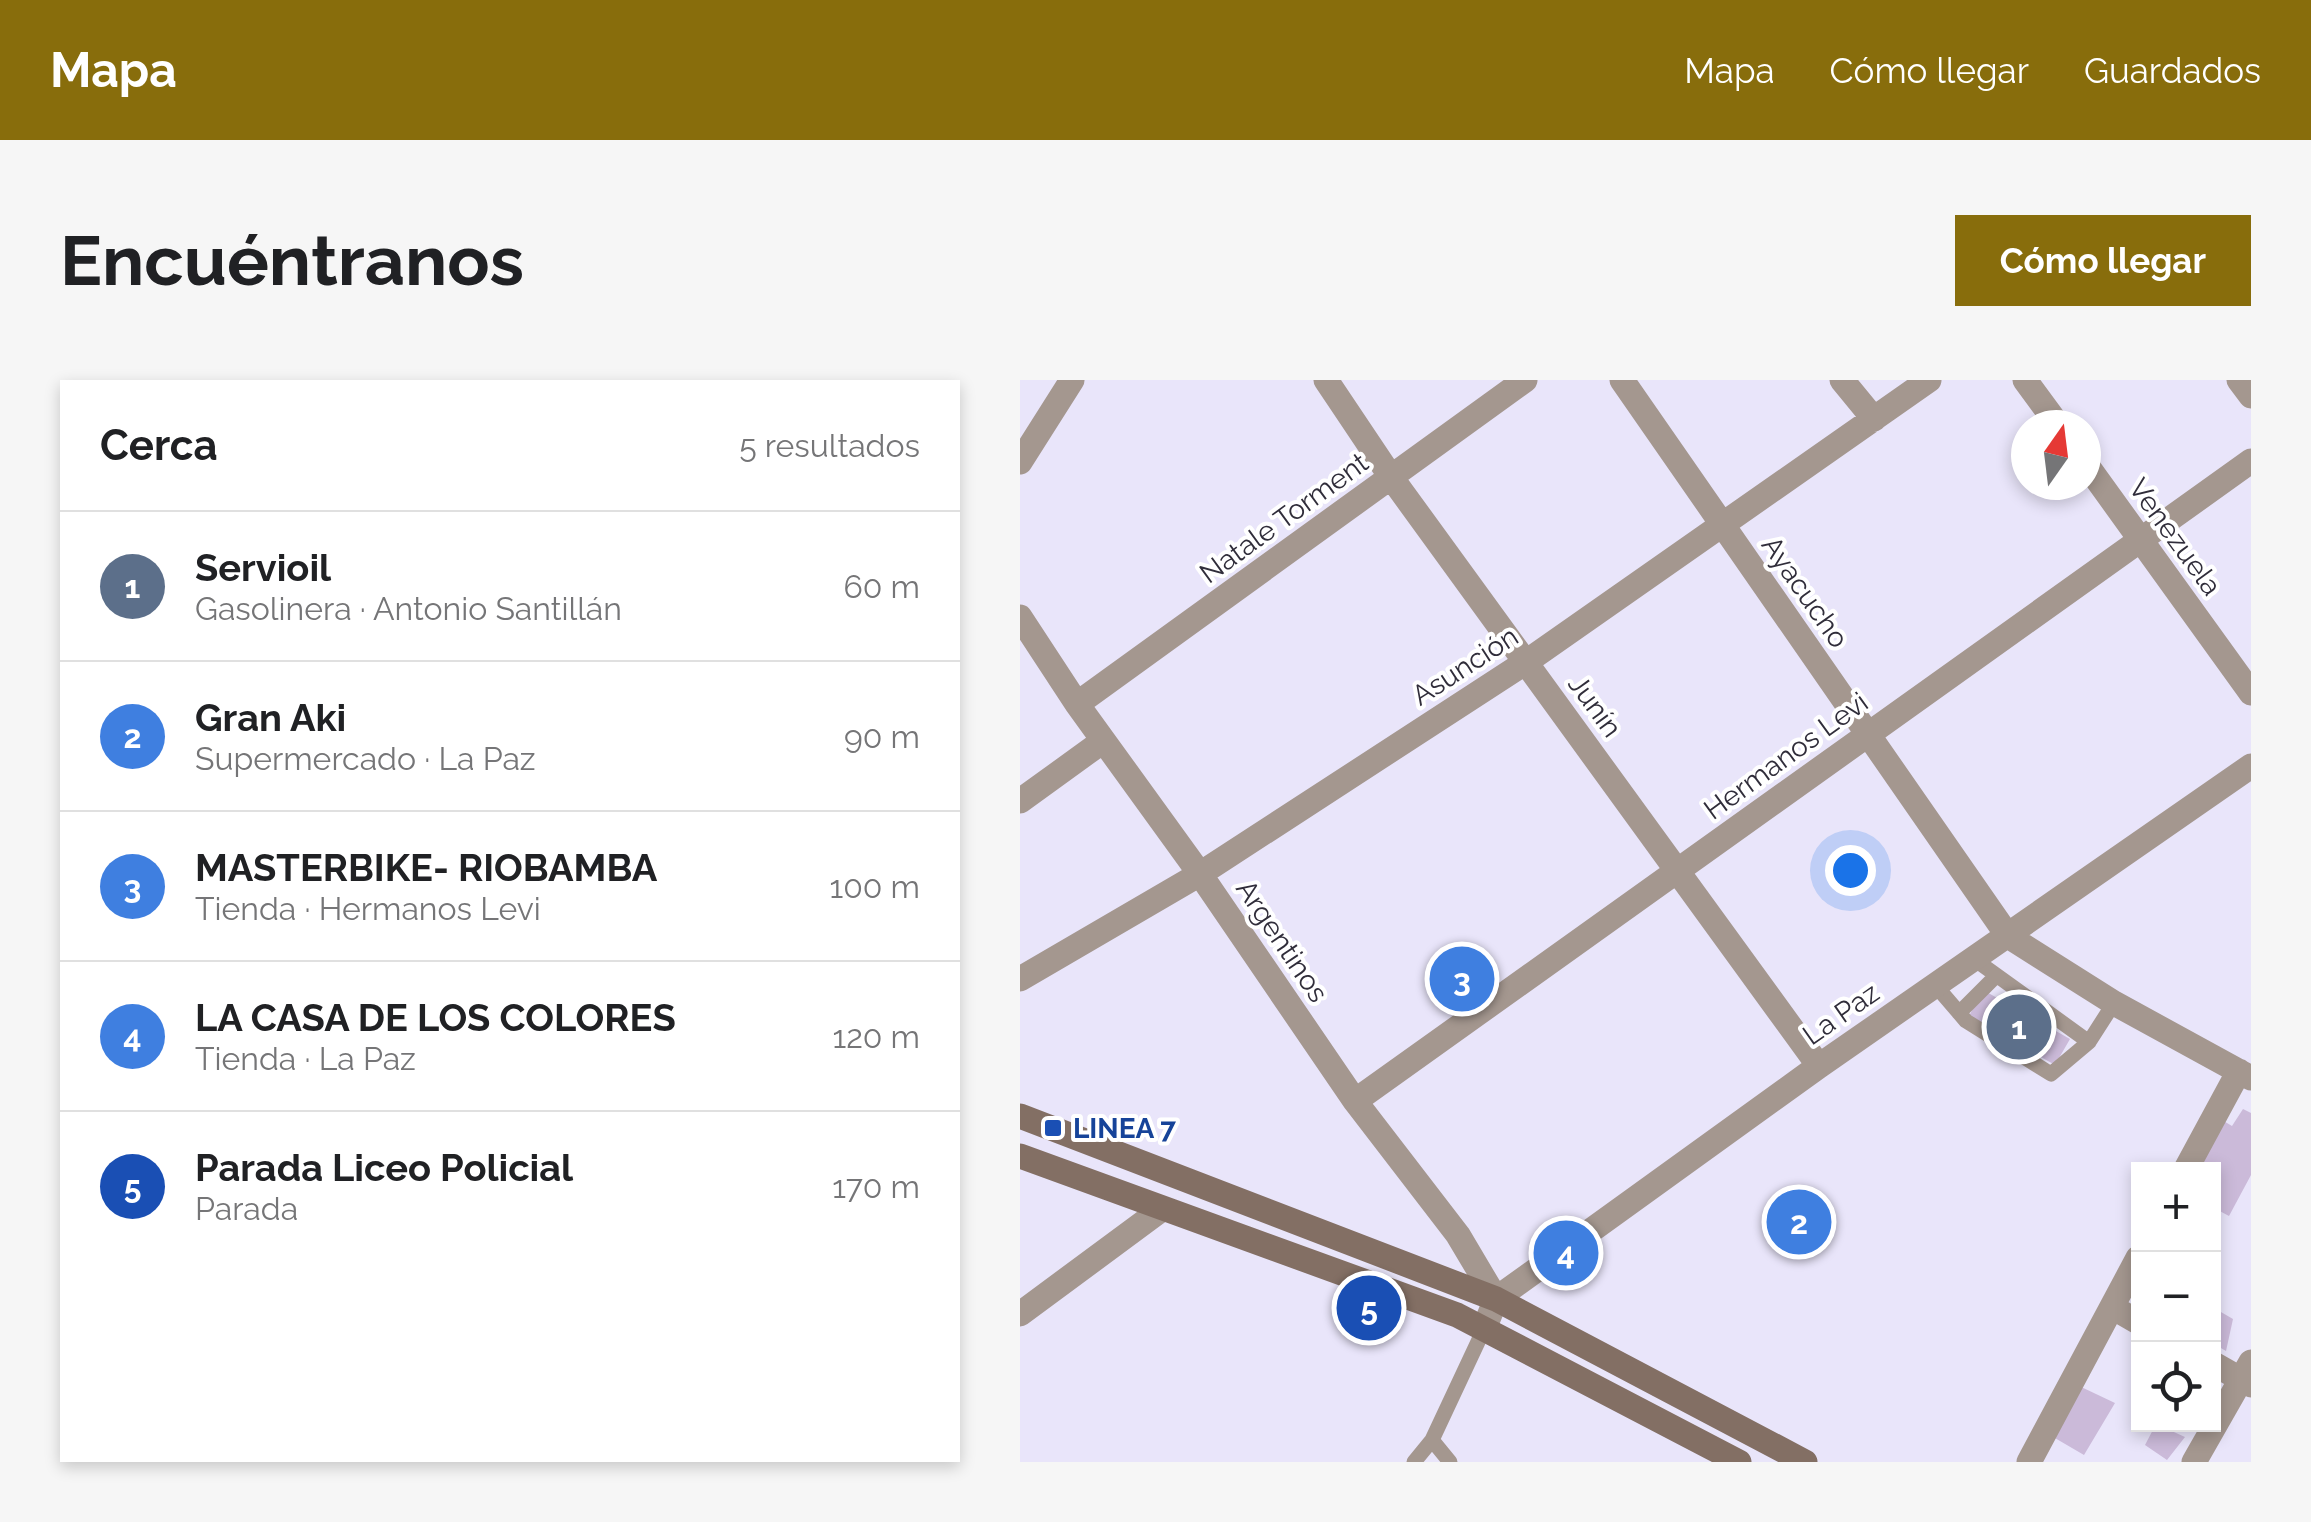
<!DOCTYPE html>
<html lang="es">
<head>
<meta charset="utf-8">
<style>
  :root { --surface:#fff; --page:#f6f6f6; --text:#202124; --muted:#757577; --line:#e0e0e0; --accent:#886d0c }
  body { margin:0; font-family:Raleway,sans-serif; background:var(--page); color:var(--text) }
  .controls { position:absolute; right:30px; bottom:30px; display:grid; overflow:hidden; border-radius:0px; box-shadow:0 5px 15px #0003 }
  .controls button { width:90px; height:90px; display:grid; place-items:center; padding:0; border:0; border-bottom:2px solid var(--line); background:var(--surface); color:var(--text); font:50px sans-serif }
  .compass { position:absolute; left:991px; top:30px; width:90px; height:90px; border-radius:50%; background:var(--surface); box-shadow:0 5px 15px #0003; rotate:14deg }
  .you { position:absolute; left:830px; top:490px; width:35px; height:35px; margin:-25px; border:8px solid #fff; border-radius:50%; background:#1a73e8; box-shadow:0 0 0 15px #1a73e833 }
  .badge { display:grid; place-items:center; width:65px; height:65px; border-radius:50%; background:var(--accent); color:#fff; font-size:32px; font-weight:700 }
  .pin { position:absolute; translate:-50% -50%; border:5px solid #fff; box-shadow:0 2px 10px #0006 }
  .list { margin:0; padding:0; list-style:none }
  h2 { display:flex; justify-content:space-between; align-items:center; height:130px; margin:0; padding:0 40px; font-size:42px }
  h2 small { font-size:32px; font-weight:400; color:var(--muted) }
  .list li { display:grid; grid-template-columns:65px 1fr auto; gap:30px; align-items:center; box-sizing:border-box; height:150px; padding:0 40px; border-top:2px solid var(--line) }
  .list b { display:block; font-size:38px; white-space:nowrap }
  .list p { margin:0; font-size:32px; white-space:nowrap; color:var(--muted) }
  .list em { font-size:32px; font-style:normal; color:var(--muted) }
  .icon { flex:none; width:55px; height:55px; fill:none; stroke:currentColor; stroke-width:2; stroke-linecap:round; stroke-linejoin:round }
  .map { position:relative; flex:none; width:1231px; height:1082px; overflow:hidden; border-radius:0px }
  header { display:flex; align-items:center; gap:60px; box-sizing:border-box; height:140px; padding:0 50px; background:var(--accent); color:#fff }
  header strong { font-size:48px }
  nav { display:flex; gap:55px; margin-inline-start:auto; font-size:35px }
  .intro { display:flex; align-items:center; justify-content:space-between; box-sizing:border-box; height:240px; padding:0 60px }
  h1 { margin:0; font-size:70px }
  .button { padding:25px 45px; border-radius:0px; background:var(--accent); color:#fff; font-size:35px; font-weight:700 }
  main { display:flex; gap:60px; padding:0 60px }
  aside { flex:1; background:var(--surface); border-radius:0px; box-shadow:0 5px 15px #0003 }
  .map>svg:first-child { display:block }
  .building { fill:#cbbad9 }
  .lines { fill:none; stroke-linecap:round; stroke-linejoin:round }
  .lane { stroke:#a4978f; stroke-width:15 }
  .street { stroke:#a4978f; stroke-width:25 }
  .secondary { stroke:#836f64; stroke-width:25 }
  .transit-dot { fill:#1a4fb4; stroke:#fff; stroke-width:4 }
  .labels { text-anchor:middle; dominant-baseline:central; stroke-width:8; stroke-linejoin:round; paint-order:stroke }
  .street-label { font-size:28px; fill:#302d3a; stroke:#fff }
  .transit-label { font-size:28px; font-weight:bold; fill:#164399; stroke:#fff; text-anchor:start }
</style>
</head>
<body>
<header>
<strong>Mapa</strong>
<nav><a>Mapa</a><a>Cómo llegar</a><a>Guardados</a></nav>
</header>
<div class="intro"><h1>Encuéntranos</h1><a class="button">Cómo llegar</a></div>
<main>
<aside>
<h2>Cerca<small>5 resultados</small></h2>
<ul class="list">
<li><span class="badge" style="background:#5c6f8a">1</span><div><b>Servioil</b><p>Gasolinera · Antonio Santillán</p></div><em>60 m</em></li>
<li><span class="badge" style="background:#3f7fe0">2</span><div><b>Gran Aki</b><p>Supermercado · La Paz</p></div><em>90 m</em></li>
<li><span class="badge" style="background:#3f7fe0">3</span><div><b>MASTERBIKE- RIOBAMBA</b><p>Tienda · Hermanos Levi</p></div><em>100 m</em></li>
<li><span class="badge" style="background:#3f7fe0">4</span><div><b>LA CASA DE LOS COLORES</b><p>Tienda · La Paz</p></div><em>120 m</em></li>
<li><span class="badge" style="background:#1a4fb4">5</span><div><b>Parada Liceo Policial</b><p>Parada</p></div><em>170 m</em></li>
</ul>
</aside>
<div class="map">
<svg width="1231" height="1082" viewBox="0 0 1231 1082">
  <rect width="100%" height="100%" fill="#e9e5fa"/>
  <path class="building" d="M 963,610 L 1050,659 L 1035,685 L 949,636 Z
    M 1223,729 L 1231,733 L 1231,795 L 1209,836 L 1194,828 L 1194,789 L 1170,789 L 1197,737 L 1212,746 Z
    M 1194,928 L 1213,939 L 1206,971 L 1194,964 Z
    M 1057,1005 L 1095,1023 L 1064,1075 L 1028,1054 Z
    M 1136,1044 L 1165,1057 L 1147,1080 L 1125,1065 Z"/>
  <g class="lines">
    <path class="lane" d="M 916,606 L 946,641 L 1031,694 L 1069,662 L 954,579
      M 939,633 L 976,596
      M 1069,662 L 1094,623
      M 412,1060 L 464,949
      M 394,1082 L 412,1060 L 430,1082"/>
    <path class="street" d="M 306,0 L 371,97 L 799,686
      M 602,0 L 988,556 L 1094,623 L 1231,698
      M 822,0 L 854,39
      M 1005,0 L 1038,45
      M 1219,0 L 1231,16
      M 0,82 L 52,0
      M 1066,84 L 1231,313
      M 0,237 L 57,324 L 180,494 L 335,721 L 438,855 L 476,919
      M 57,324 L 505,0
      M 0,421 L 83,361
      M 0,599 L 180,494 L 506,282 L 909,0
      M 335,721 L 1231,81
      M 1166,789 L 1219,691
      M 1092,927 L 1118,942
      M 0,934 L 142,829
      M 464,949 L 476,919 L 799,686 L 1231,386
      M 1194,984 L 1231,1005
      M 1009,1082 L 1118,878
      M 1174,1082 L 1231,982"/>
    <path class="secondary" d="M 0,736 L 476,919 L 785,1082
      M 0,776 L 437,935 L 719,1082"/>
  </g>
  <rect class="transit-dot" x="23" y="738" width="20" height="20" rx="5"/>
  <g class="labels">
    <g class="street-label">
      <text transform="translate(264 138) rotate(-36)">Natale Torment</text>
      <text transform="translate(1155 157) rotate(54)">Venezuela</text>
      <text transform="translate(785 212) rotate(55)">Ayacucho</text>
      <text transform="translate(445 286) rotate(-33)">Asunción</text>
      <text transform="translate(575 326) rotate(54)">Junín</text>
      <text transform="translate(766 376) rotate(-36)">Hermanos Levi</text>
      <text transform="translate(262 561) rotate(56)">Argentinos</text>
      <text transform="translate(821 634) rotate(-35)">La Paz</text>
    </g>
    <g class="transit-label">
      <text x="53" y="748">LINEA 7</text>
    </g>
  </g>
</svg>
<div class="controls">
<button>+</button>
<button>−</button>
<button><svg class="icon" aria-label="locate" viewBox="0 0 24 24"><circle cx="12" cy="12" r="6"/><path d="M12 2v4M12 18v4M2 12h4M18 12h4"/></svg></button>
</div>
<svg class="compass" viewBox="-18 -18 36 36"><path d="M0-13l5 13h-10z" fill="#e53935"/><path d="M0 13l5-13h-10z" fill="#757577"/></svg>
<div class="you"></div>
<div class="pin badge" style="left:999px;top:647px;background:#5c6f8a">1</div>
<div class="pin badge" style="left:779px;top:842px;background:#3f7fe0">2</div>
<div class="pin badge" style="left:442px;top:599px;background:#3f7fe0">3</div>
<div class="pin badge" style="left:546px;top:873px;background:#3f7fe0">4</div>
<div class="pin badge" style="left:349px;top:928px;background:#1a4fb4">5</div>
</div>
</main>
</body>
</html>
